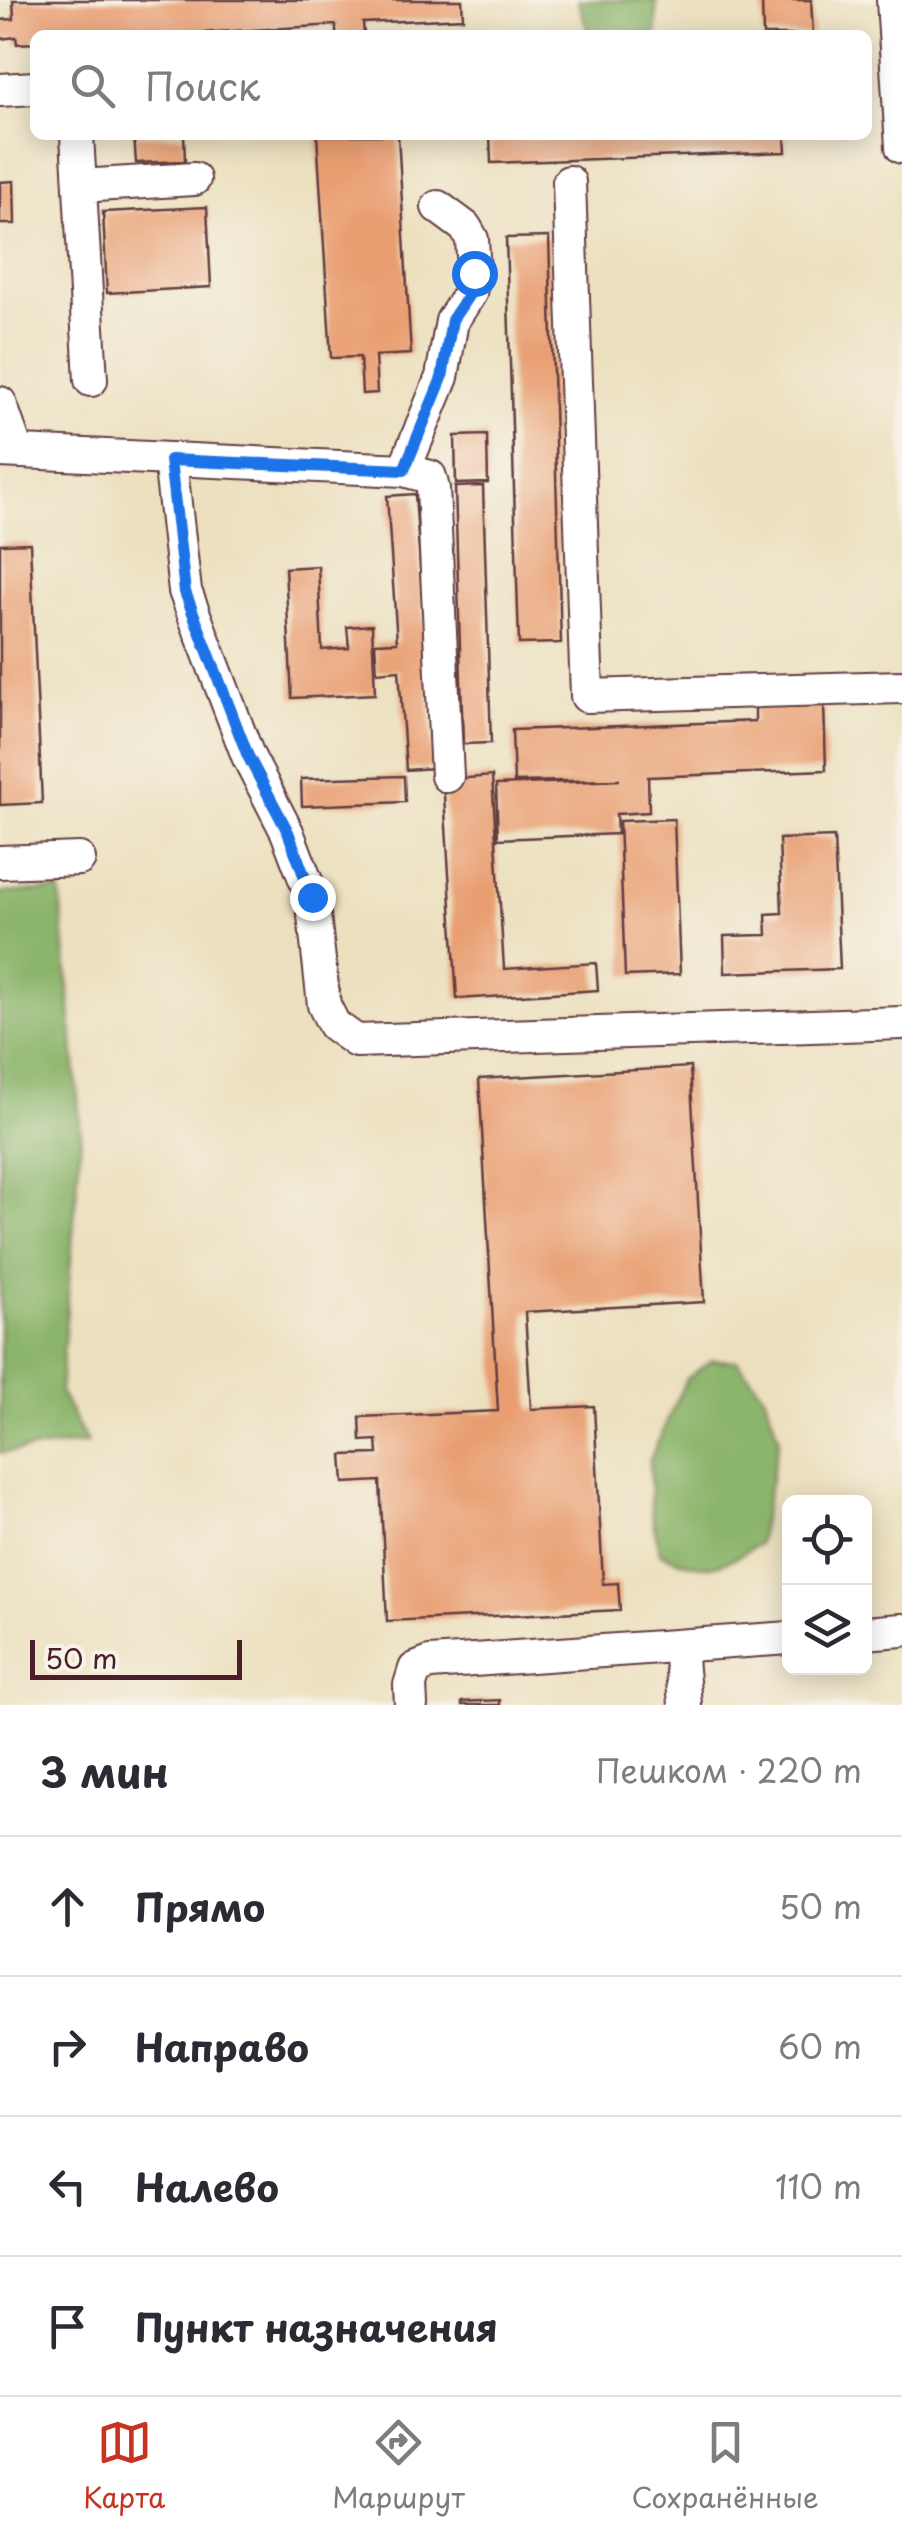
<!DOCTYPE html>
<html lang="ru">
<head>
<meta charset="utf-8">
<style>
  :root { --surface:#fff; --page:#f7f7f7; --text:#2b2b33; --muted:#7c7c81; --line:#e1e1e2; --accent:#c8321e }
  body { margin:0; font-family:"Playpen Sans",sans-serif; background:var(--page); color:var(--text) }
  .controls { position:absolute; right:30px; bottom:30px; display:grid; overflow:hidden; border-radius:15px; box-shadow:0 5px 25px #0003 }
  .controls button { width:90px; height:90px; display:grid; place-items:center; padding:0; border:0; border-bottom:2px solid var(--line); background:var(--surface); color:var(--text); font:50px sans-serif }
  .scale { position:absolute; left:30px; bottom:25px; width:212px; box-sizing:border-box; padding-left:10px; border:5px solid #4a1f2b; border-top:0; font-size:28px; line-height:35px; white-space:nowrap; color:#4a1f2b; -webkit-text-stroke:8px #f7f3e8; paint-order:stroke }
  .stop { position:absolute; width:30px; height:30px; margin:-22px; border:8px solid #1a73e8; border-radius:50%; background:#fff }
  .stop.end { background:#1a73e8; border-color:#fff; box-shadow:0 2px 10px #0008 }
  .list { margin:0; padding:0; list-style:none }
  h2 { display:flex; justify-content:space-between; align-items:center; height:130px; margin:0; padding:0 40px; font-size:42px }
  h2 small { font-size:32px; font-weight:400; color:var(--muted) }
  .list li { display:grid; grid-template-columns:65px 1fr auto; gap:30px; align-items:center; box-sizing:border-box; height:140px; padding:0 40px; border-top:2px solid var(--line) }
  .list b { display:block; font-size:38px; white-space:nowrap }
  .list em { font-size:32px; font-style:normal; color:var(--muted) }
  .icon { flex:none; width:55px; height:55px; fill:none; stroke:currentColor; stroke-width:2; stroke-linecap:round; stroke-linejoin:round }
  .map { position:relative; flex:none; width:902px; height:1705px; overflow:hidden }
  .search { position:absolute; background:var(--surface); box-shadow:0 5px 25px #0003; left:30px; right:30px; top:30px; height:110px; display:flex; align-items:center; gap:25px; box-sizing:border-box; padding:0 35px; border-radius:15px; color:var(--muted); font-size:38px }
  .sheet { height:690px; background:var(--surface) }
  nav { display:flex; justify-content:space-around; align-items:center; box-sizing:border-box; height:140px; border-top:2px solid var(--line); background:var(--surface); font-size:28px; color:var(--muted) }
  nav a { display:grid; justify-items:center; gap:5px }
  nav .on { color:var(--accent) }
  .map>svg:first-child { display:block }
  .forest { fill:#8cb56c; stroke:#6b6a4c; stroke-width:2.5 }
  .building { fill:#e99e71 }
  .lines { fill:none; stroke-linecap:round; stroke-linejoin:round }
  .minor-casing { stroke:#623c41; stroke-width:36 }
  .minor { stroke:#fff; stroke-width:32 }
  .route { stroke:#1a73e8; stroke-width:12 }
</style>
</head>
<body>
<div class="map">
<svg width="902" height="1705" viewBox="0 0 902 1705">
  <rect width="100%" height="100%" fill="#f7f3e8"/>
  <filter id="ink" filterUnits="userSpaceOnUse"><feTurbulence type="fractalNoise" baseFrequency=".01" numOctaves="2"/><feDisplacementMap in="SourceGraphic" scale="20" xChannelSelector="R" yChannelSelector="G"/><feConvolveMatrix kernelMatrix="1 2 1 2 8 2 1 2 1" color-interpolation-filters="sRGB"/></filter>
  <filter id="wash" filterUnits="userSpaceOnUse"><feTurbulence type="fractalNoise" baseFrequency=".0048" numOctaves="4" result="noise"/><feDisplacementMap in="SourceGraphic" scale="40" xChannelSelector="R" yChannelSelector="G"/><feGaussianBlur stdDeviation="2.25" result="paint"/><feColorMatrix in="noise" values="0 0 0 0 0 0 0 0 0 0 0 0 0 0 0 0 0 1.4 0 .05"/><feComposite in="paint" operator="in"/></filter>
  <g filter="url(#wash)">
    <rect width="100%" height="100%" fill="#ece0bf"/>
    <path class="forest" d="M 578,0 L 656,0 L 656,35 L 589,35 Z
      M 60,890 L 81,1135 L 60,1392 L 87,1443 L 0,1453 L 0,893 Z
      M 712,1360 L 737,1361 L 764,1394 L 779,1438 L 758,1544 C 716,1570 707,1573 660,1553 L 651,1512 L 650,1460 L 686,1379 Z"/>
    <g id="blocks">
      <path class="building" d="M 13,0 L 462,0 L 463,18 L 363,23 L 364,35 L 336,35 L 336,25 L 166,35 L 35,35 L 35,43 L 17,44 L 16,37 L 0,39 L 0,20 L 14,19 Z
        M 762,0 L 811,0 L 813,35 L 763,35 Z
        M 134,135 L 184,135 L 185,161 L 136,163 Z
        M 317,135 L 398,135 L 411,354 L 375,356 L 377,393 L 362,394 L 360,357 L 331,358 Z
        M 490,135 L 785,135 L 786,152 L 491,163 Z
        M 14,181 L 15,224 L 0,224 L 0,182 Z
        M 207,207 L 211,287 L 107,293 L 103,212 Z
        M 549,237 L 561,643 L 519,644 L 506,238 Z
        M 487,435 L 488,483 L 456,484 L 455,436 Z
        M 483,486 L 491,743 L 463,744 L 455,487 Z
        M 415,494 L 434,768 L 406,770 L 399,670 L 377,672 L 375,643 L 397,642 L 387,496 Z
        M 30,543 L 42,803 L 0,805 L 0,544 Z
        M 318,566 L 322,650 L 349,648 L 347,627 L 372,625 L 375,694 L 292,698 L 285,568 Z
        M 824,703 L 826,770 L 648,777 L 649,812 L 616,814 L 617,834 L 498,839 L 496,785 L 620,780 L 514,782 L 512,730 L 755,721 L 755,705 Z
        M 404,776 L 405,802 L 302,806 L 301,779 Z
        M 492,776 L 504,969 L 596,963 L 598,990 L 457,999 L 443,780 Z
        M 674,819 L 680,974 L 625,976 L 619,821 Z
        M 834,837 L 840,969 L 725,973 L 724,936 L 767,935 L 766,914 L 782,913 L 779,839 Z
        M 690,1067 L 704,1302 L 525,1312 L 531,1409 L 594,1406 L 603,1584 L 618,1583 L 620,1610 L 387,1621 L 380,1481 L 344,1483 L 342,1455 L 378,1454 L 377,1440 L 361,1441 L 360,1417 L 498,1411 L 479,1079 Z
        M 500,1700 L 500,1705 L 462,1705 L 462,1702 Z"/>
    </g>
  </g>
  <g filter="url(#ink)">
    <use href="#blocks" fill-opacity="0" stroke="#623c41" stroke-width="2.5"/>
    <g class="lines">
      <defs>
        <path id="minor" d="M 893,0 L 902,147
          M 0,90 L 35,88
          M 77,135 L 91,380
          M 569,182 L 587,696 L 902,687
          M 80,186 L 194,179
          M 0,403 L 17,451
          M 0,451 L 404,470 L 442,377 L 452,321 L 470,293 L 474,273 L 472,239 L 465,227 L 438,207
          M 170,460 L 185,591 L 248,756 L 287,832 L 312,897 L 324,1005 L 334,1025 L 356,1041 L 902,1023
          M 404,470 L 430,477 L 433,489 L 447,776
          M 0,862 L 79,859
          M 864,1633 L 902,1630
          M 680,1646 L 685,1705
          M 411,1705 L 410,1685 L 415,1669 L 430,1663 L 790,1638"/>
      </defs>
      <use href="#minor" class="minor-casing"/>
      <use href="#minor" class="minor"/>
    </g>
  </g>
  <g class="lines" filter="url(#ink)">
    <path class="route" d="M 312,897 L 288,832 L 248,756 L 185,592 L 170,460 L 404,470 L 442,378 L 452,320 L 470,293 L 474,273"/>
  </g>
</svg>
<div class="controls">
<button><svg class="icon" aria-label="locate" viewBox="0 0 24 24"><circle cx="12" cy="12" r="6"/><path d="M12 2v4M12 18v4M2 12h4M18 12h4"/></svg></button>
<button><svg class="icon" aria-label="layers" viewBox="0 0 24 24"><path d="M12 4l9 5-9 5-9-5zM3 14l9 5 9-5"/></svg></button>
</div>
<div class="scale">50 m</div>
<div class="stop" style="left:474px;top:273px"></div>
<div class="stop end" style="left:312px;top:897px"></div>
<div class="search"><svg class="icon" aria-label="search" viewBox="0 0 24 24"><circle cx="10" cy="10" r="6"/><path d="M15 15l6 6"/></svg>Поиск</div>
</div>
<section class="sheet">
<h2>3 мин<small>Пешком · 220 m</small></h2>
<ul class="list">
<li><svg class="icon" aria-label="ahead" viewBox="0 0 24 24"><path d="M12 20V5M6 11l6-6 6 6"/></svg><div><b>Прямо</b></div><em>50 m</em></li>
<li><svg class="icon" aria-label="right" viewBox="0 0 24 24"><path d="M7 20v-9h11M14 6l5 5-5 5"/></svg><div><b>Направо</b></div><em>60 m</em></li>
<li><svg class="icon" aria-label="left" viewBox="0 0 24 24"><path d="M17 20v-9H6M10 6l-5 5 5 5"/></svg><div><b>Налево</b></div><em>110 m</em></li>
<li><svg class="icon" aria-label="arrive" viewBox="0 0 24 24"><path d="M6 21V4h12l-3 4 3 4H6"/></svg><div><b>Пункт назначения</b></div></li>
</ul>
</section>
<nav>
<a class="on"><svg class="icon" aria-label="map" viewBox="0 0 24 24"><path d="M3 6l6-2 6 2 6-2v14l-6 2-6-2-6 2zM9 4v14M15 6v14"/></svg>Карта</a>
<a><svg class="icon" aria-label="directions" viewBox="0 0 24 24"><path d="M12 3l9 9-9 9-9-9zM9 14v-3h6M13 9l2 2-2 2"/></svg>Маршрут</a>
<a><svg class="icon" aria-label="saved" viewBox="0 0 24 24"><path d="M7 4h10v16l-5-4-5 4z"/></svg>Сохранённые</a>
</nav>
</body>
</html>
